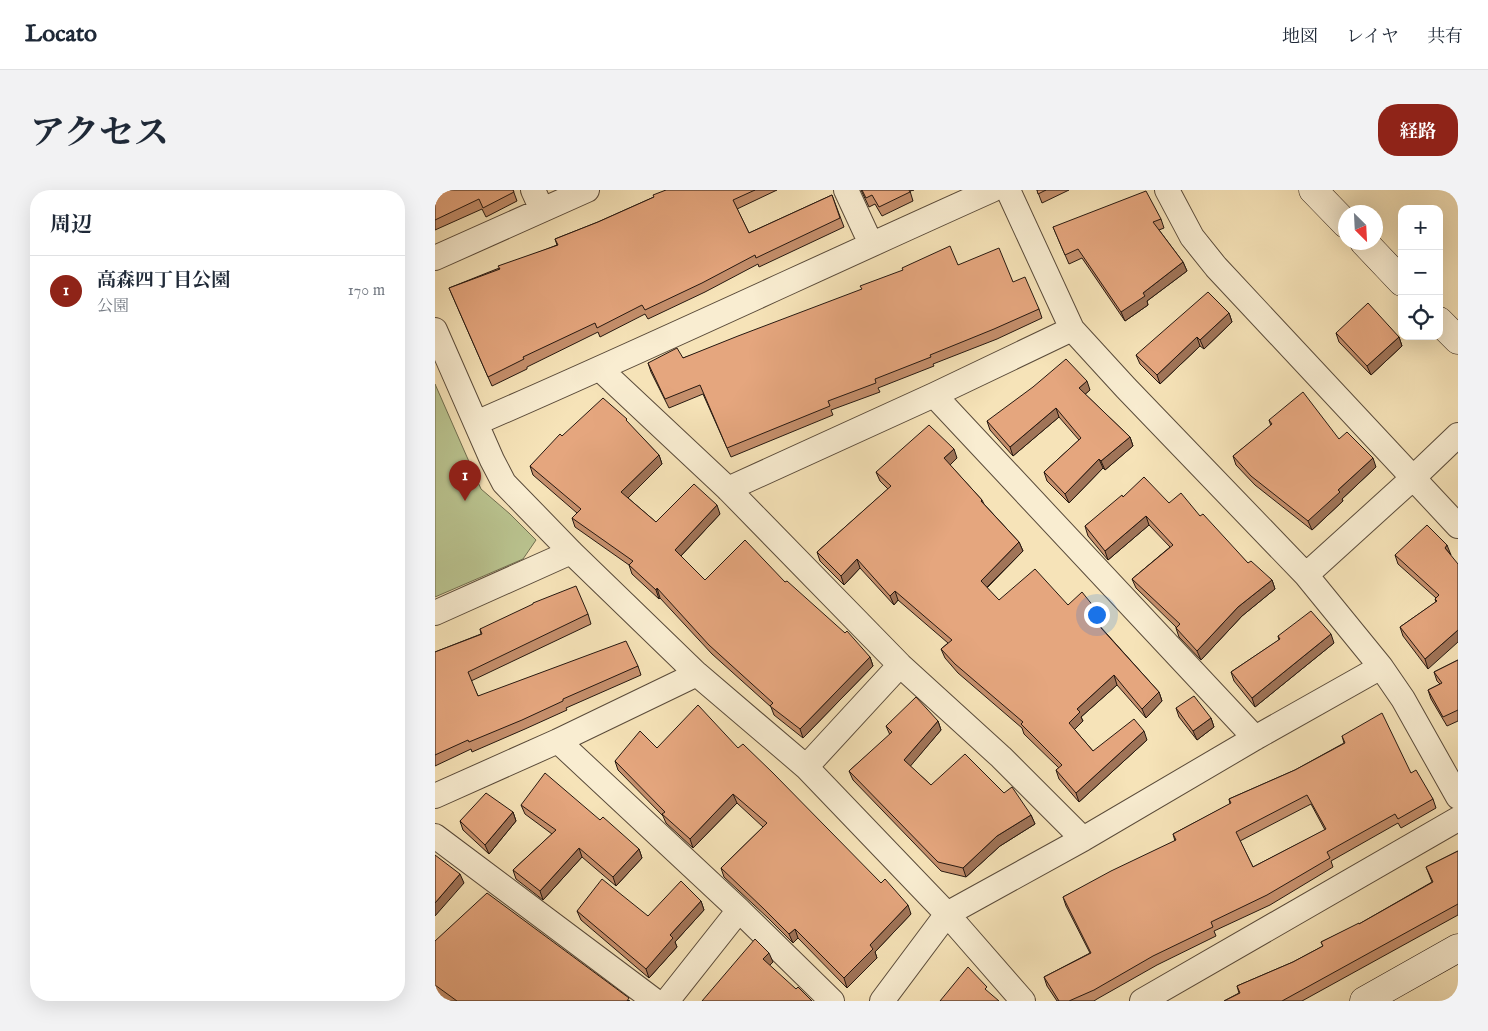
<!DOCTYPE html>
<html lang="ja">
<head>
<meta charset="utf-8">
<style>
  :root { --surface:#fff; --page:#f2f2f3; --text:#1f2937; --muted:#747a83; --line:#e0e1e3; --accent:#8f2418 }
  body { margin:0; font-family:"IM FELL English","Noto Serif JP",serif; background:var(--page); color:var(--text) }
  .controls { position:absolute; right:15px; top:15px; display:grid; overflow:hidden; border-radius:10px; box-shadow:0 5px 20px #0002 }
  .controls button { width:45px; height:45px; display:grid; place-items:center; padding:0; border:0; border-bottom:1px solid var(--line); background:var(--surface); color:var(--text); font:25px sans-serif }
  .compass { position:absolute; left:903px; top:15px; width:45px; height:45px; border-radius:50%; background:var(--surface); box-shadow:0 5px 20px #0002; rotate:156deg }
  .you { position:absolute; left:661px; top:424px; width:18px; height:18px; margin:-12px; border:4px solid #fff; border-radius:50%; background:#1a73e8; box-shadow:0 0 0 8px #1a73e833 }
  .badge { display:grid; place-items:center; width:32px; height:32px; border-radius:50%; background:var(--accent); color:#fff; font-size:16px; font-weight:700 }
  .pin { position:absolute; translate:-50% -41px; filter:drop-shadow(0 1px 2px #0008) }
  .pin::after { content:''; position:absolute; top:26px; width:18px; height:15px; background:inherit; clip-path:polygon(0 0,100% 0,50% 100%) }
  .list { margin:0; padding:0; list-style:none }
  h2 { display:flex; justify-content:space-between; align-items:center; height:65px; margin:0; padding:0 20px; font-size:21px }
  h2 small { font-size:16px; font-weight:400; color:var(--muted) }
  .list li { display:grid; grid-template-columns:32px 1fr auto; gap:15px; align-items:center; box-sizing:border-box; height:70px; padding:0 20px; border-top:1px solid var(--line) }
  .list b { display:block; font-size:19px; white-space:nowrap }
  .list p { margin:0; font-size:16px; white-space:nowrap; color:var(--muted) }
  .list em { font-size:16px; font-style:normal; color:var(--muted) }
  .icon { flex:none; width:28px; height:28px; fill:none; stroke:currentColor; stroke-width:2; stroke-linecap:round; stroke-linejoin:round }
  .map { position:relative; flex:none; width:1023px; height:811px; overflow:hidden; border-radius:20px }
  header { display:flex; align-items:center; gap:30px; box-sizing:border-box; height:70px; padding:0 25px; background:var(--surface); border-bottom:1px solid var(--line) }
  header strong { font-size:24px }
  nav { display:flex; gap:28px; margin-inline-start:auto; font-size:18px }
  .intro { display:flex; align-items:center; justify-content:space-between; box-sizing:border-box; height:120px; padding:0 30px }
  h1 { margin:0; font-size:35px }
  .button { padding:12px 22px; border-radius:20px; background:var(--accent); color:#fff; font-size:18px; font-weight:700 }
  main { display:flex; gap:30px; padding:0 30px }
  aside { flex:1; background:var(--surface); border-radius:20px; box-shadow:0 5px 20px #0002 }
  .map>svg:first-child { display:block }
  .green { fill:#bac490; stroke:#706e50 }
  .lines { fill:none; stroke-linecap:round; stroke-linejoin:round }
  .street-casing { stroke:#5a4b3a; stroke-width:26 }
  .secondary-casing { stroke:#261810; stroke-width:29 }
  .street { stroke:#f9edd1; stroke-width:24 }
  .secondary { stroke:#f9edd1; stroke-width:28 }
  .wall { fill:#c58f6c; stroke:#261810; fill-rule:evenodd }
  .shaded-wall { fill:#a07458; stroke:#261810 }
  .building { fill:#e5a67e; stroke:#261810; fill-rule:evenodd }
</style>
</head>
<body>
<header>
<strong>Locato</strong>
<nav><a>地図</a><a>レイヤ</a><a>共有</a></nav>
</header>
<div class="intro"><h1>アクセス</h1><a class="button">経路</a></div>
<main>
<aside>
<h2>周辺<small></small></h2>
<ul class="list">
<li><span class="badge">1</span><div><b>高森四丁目公園</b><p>公園</p></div><em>170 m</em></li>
</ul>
</aside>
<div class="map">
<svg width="1023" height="811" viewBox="0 0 1023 811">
  <rect width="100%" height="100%" fill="#f6e3b8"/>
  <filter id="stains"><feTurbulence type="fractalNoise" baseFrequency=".004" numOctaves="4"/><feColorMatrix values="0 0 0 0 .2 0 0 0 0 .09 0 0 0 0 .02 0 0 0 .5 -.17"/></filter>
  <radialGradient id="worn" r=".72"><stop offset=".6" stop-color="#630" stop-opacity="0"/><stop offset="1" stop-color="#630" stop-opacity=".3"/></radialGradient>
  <path class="green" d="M 0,194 L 46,299 L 75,324 L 101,350 L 88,369 L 0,407 Z"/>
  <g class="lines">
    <defs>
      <path id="street" d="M 98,0 L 107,20
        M 411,0 L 436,54
        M 573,0 L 637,139 L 691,198 L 871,385 L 946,477 L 968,509 L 1023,607
        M 732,0 L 757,47 L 781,77 L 1023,336
        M 0,68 L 152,0
        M 0,140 L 57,270 L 69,293 L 136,362 L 262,484 L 371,577 L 512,724 L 588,811
        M 165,179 L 293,299 L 465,475 L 566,567 L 648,649
        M 499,205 L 820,548
        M 41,233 C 214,158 385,77 557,0
        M 293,299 L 499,205 L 637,139
        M 871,385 L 978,288 L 1023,245
        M 0,423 L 136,362
        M 123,551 L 304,720 L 397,811
        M 371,577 L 465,475
        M 0,606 L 123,551 L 262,484
        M 0,646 L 220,811
        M 232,811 L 304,720
        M 447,811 L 512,724 L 648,649 L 820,548 L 946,477
        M 707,811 L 1023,629"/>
      <path id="secondary" d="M 878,0 L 911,34
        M 929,52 L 967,92
        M 1004,131 L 1023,150
        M 929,811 L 1023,758"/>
    </defs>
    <use href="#street" class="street-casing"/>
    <use href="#secondary" class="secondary-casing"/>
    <use href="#street" class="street"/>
    <use href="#secondary" class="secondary"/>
  </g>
  <path class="wall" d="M 0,0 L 78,0 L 82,11 L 51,27 L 47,19 L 0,40 Z
    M 231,0 L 342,0 L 302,19 L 314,43 L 397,5 L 409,37 L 324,77 L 323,74 L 270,102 L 213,129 L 210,124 L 165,147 L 163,142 L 92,177 L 92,179 L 57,196 L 14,98 L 122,55 L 120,49 L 163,32 L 219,7 Z
    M 426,0 L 479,0 L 475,1 L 478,11 L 447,26 L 440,14 L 434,17 Z
    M 602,0 L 634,0 L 607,13 Z
    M 726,29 L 729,38 L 724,40 L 748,72 L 752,81 L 712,111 L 713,115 L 690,131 L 647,68 L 634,74 L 618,37 Z
    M 523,75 L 578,92 L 604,119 L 607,128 L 562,149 L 498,174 L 499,176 L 443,198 L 445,202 L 396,220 L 398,225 L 296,267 L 268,204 L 234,218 L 216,182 L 213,173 L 248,168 Z
    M 794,123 L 797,132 L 769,159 L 765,156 L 725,194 L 705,174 L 701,165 Z
    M 901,143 L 964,147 L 967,156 L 936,185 L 904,152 Z
    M 655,200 L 650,204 L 695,247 L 698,256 L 670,280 L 668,278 L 634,313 L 612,291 L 609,282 L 644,250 L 624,227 L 578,266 L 555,240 L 552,231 Z
    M 834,230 L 904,249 L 941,277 L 907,309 L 908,311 L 877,340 L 820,295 L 801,275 L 798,266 L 836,236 Z
    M 193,233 L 224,265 L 227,274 L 193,308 L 221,332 L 285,324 L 246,366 L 270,390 L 350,392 L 435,467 L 438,476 L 368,548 L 339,525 L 336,517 L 277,464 L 225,408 L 224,409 L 197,384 L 194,375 L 140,337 L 137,328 L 142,323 L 98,285 L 95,276 L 127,246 Z
    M 522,268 L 515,275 L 547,310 L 549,314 L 584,352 L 588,361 L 552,398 L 564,410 L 633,415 L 663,422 L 666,431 L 663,434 L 724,502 L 727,511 L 711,528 L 682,495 L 646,527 L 648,531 L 639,539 L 658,561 L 712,550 L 644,612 L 624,589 L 621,580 L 624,578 L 589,544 L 587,538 L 523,483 L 510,468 L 506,459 L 513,453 L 463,410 L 459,415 L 425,378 L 409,395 L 385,371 L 382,362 L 453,299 L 445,291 L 441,282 Z
    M 688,307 L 734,313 L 765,326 L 813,373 L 837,390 L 840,399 L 807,426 L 766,470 L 744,447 L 741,438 L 741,437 L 701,398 L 697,389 L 735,357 L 714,335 L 673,370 L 653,346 L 650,336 Z
    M 1012,355 L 993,479 L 968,446 L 965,437 L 1001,412 L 1000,409 L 1001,408 L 963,374 L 960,365 Z
    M 153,424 L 156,434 L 36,491 L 43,506 L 203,476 L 206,485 L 131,518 L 132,520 L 90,539 L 37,562 L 36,559 L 0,576 L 0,462 L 46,444 L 45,439 Z
    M 843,446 L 899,453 L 820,517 L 799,491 L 796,482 L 844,450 Z
    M 1023,470 L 1023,531 L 1012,536 L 996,509 L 993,500 L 1005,494 L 1002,491 L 999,482 Z
    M 741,518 L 776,528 L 779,537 L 762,550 L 744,527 Z
    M 503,531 L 506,540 L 475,576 L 496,595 L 569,603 L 596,625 L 600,634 L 565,656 L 531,687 L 506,681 L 418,590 L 414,581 L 455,545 L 451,536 Z
    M 907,546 L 976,583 L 998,609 L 1001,618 L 966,638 L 963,633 L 896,671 L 898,677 L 835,715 L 779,741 L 781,746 L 722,775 L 662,809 L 659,811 L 622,811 L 612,796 L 609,787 L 655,763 L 631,716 L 628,707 L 740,651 L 738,644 L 795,614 L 794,609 L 860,580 L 909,553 ZM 876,614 L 890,640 L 818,677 L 805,651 Z
    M 222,558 L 303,558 L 476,724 L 440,762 L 442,768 L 412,798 L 363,748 L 358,753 L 333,728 L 289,687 L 286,678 L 328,637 L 302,613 L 258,658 L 231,633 L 228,626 L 183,580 L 180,571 Z
    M 86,615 L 165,630 L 204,659 L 207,668 L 181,696 L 147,667 L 108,710 L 81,689 L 78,680 L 117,644 L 90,624 Z
    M 78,622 L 81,631 L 54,664 L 28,640 L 25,631 Z
    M 1023,661 L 1023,725 L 867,811 L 789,811 L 804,803 L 802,796 L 858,772 L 888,756 L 886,752 L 924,734 L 997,692 L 991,677 Z
    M 266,711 L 269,720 L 240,752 L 242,757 L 214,788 L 146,730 L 142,721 L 213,726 Z
    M 0,751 L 195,811 L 12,811 L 0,802 Z"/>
  <path class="shaded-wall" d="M 748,72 L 752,81 L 712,111 L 713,115 L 690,131 L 686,122 L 708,103 Z
    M 794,123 L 797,132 L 769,159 L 765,150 Z
    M 762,147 L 765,156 L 725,194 L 722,185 Z
    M 964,147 L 967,156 L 936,185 L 932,176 Z
    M 652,191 L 655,200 L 647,207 L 644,198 Z
    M 621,218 L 624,227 L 578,266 L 575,257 Z
    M 695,247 L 698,256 L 670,280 L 666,271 Z
    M 519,259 L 522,268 L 513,277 L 509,268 Z
    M 224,265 L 227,274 L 190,311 L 186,302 Z
    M 938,268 L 941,277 L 907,309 L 908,311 L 877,340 L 873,331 L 903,300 Z
    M 664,269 L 668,278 L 634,313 L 630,304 Z
    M 282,315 L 285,324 L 243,369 L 240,360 Z
    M 711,326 L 714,335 L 673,370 L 670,361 Z
    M 584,352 L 588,361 L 549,400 L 546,391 Z
    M 1012,355 L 1016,365 L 1010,358 Z
    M 422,369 L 425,378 L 409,395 L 406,386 Z
    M 837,390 L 840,399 L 807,426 L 766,470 L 762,461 L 803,417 Z
    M 222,398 L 225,408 L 224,409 L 221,400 Z
    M 460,401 L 463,410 L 459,415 L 455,406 Z
    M 663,422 L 666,431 L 660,437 L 657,428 Z
    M 1023,440 L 1023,452 L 993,479 L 990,469 Z
    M 896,444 L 899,453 L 820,517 L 817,508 Z
    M 435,467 L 438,476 L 368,548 L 365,539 Z
    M 679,485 L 682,495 L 646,527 L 648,531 L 637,542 L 634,533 L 642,519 Z
    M 724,502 L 727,511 L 711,528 L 707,519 Z
    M 776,528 L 779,537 L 762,550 L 758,541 Z
    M 503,531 L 506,540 L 473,579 L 469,570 Z
    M 709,541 L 712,550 L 644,612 L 641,603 Z
    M 298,604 L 302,613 L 258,658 L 255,649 Z
    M 78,622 L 81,631 L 54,664 L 50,655 Z
    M 596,625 L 600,634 L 565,656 L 531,687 L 528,678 L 562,646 Z
    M 144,658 L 147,667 L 108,710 L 105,701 Z
    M 204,659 L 207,668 L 181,696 L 178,687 Z
    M 25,684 L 29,693 L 0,726 L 0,713 Z
    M 266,711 L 269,720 L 240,752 L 242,757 L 214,788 L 211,779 L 235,745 Z
    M 473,715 L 476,724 L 440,762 L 442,768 L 412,798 L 409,788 L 435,755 Z
    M 360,739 L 363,748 L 358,753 L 354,744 Z
    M 334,763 L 338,772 L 332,778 L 328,769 Z"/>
  <path class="building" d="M 0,0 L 78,0 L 79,2 L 48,18 L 44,9 L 0,30 Z
    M 231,0 L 320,0 L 298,10 L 314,43 L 397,5 L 405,28 L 321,68 L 320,65 L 267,93 L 210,120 L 207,115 L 162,138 L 160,133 L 88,167 L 89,169 L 53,187 L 14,98 L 65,79 L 63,76 L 123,55 L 120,49 L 163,32 L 219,7 L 218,5 Z
    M 427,0 L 474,0 L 475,2 L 444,17 L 437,5 L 431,8 Z
    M 602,0 L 611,0 L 603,4 Z
    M 711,1 L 726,29 L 718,32 L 748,72 L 708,103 L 710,106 L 686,122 L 643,59 L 630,65 L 618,37 Z
    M 515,56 L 523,75 L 564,58 L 578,92 L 590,87 L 604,119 L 559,139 L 495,165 L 496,167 L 440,189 L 441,193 L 393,211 L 395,216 L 292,258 L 265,195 L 230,209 L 213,173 L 242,158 L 248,168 L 303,146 L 427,99 L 425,96 L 468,80 L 467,78 Z
    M 773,102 L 794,123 L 765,150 L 762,147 L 722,185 L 701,165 Z
    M 933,113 L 964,147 L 932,176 L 901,143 Z
    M 631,169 L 652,191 L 644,198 L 695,247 L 666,271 L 664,269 L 630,304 L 609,282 L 646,248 L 621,218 L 575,257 L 552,231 L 598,197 Z
    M 868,202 L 904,249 L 912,242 L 938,268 L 903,300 L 905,302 L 873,331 L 816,286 L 798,266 L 837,234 L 834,230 Z
    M 168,208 L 192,229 L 191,230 L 224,265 L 186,302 L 221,332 L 259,294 L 282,315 L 240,360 L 270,390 L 310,350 L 350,392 L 352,391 L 410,443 L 412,441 L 435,467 L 365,539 L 335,516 L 338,513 L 274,455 L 222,398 L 221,400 L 194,375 L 198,371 L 137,328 L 146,319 L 95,276 L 125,244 L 127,246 Z
    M 494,235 L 519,259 L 509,268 L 547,310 L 546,311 L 584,352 L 546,391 L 564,410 L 600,379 L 633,415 L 647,402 L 663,422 L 657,428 L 724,502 L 707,519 L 679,485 L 642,519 L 645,522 L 634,533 L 658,561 L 699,529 L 709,541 L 641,603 L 621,580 L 627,575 L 586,534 L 588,532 L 520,474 L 506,459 L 517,450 L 460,401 L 455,406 L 422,369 L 406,386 L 382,362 L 456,296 L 441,282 Z
    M 709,287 L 734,313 L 746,303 L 765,326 L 768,324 L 813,373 L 816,371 L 837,390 L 803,417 L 762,461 L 741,438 L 745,434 L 697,389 L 738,355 L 711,326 L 670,361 L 650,336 L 687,305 L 688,307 Z
    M 992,335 L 1012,355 L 1010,358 L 1023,374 L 1023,440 L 990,469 L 965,437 L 1002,411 L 1000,409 L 1004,405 L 960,365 Z
    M 141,396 L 153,424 L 33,482 L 43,506 L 191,451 L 203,476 L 128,509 L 128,511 L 87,530 L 34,552 L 33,550 L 0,565 L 0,462 L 47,444 L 45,439 L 98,414 L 98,413 Z
    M 876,421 L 896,444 L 817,508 L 796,482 L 845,449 L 843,446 Z
    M 1023,470 L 1023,520 L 1008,527 L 993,500 L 1007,493 L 999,482 Z
    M 759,506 L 776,528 L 758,541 L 741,518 Z
    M 481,507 L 503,531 L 469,570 L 496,595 L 530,564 L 569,603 L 577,597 L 596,625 L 562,646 L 528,678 L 503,672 L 414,581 L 457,542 L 451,536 Z
    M 263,515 L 303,558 L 308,554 L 338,583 L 446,693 L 450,689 L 473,715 L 435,755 L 438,759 L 409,788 L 360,739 L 354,744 L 329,719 L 286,678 L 332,633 L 298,604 L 255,649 L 227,624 L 230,622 L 180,571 L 205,541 L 222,558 Z
    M 947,523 L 976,583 L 981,580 L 998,609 L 963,629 L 960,624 L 892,662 L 895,668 L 832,705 L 776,732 L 778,737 L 718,766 L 659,800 L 634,811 L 624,811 L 609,787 L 656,763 L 628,707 L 676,681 L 741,650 L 738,644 L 796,613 L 794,609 L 860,580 L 910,553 L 907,546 ZM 872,605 L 891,639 L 818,677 L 801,642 Z
    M 110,583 L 165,630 L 168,627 L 204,659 L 178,687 L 144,658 L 105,701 L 78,680 L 121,640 L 86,615 Z
    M 51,603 L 78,622 L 50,655 L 25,631 Z
    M 1023,661 L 1023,714 L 847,811 L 789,811 L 805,803 L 802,796 L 858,772 L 888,756 L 886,752 L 924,733 L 924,734 L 998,692 L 991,677 Z
    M 0,665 L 25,684 L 0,713 Z
    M 167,689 L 213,726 L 246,691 L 266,711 L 235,745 L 238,748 L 211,779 L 142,721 Z
    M 52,703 L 194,808 L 192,811 L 22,811 L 0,795 L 0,751 Z
    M 320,749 L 334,763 L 328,769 L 361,799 L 363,797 L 377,811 L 267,811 Z
    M 533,777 L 552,797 L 550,799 L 564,811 L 505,811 Z"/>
  <rect width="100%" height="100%" filter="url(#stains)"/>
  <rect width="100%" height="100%" fill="url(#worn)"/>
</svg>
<div class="controls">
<button>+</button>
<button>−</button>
<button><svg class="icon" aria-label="locate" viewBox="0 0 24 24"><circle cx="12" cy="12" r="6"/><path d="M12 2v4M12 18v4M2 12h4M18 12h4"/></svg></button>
</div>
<svg class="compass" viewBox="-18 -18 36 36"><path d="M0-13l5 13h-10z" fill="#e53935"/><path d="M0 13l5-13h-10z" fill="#747a83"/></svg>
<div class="you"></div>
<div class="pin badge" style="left:30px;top:311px">1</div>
</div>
</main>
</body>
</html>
